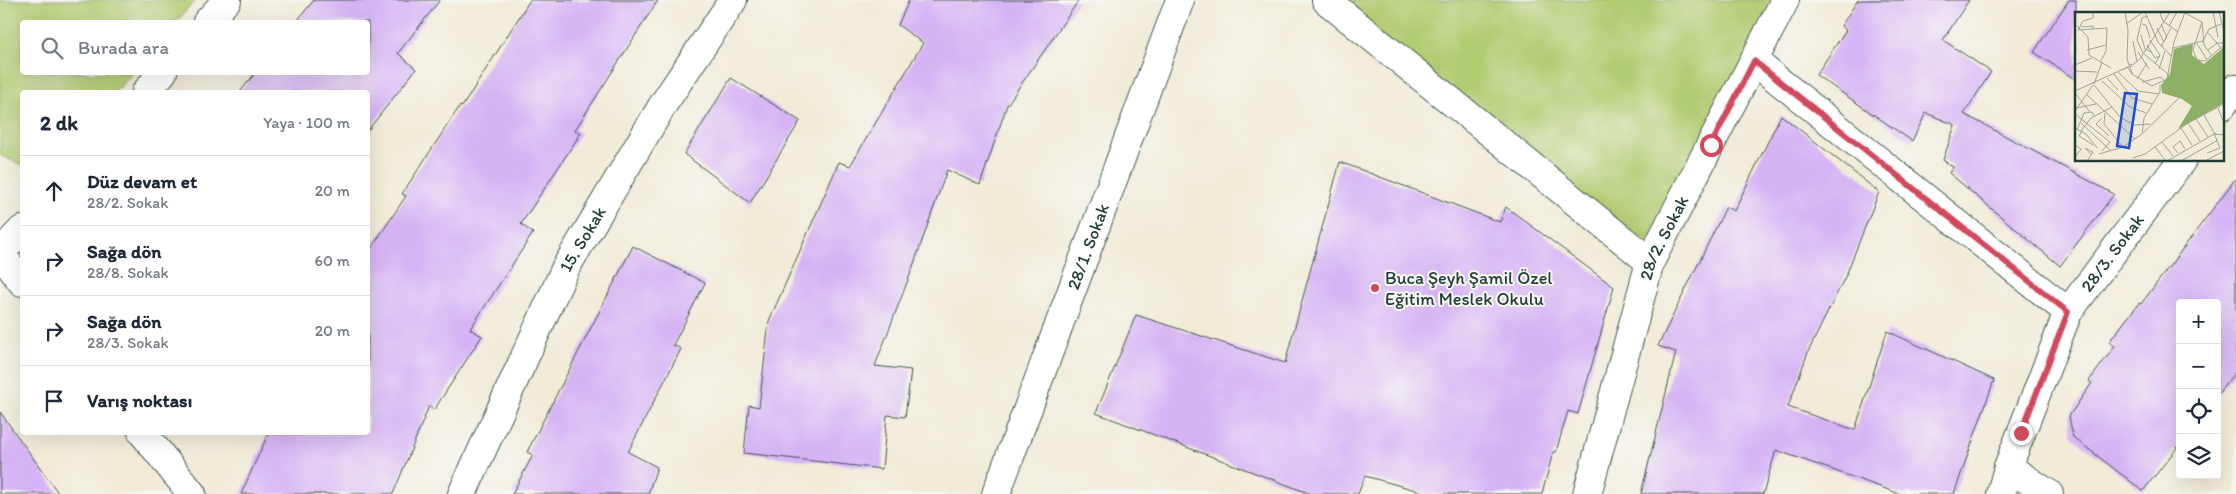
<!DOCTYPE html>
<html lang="tr">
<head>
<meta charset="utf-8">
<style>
  :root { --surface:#fff; --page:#f6f6f7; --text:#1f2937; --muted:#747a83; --line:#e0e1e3 }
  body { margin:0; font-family:Itim,sans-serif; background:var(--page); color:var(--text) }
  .controls { position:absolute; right:15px; bottom:15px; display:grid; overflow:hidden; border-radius:5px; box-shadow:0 5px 20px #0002 }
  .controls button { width:45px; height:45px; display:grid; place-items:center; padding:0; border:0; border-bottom:1px solid var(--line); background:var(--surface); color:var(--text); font:25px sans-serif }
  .stop { position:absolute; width:15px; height:15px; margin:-11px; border:4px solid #d1495b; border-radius:50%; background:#fff }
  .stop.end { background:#d1495b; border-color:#fff; box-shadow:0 1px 5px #0008 }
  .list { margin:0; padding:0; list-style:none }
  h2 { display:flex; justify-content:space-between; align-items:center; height:65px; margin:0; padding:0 20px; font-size:21px }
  h2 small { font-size:16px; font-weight:400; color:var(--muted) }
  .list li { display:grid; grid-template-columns:32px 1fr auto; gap:15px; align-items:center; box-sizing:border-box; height:70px; padding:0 20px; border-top:1px solid var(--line) }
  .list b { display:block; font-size:19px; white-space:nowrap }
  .list p { margin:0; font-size:16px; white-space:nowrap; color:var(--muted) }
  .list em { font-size:16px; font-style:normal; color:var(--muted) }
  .icon { flex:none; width:28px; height:28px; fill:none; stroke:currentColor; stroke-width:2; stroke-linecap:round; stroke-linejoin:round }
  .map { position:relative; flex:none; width:2236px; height:494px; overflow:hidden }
  .search { position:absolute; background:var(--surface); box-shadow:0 5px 20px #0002; left:20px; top:20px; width:350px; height:55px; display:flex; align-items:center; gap:12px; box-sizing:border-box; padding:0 18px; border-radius:5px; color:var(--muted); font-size:19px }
  .panel { position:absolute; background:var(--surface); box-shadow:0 5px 20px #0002; left:20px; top:90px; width:350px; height:345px; border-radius:5px }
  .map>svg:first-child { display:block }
  .green { fill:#b2cc72; stroke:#688453 }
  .building { fill:#d6b3f5 }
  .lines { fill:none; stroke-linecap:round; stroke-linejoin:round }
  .minor-casing { stroke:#3e574d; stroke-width:30 }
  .tertiary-casing { stroke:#3e574d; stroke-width:30 }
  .minor { stroke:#fff; stroke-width:28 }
  .tertiary { stroke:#fff; stroke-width:28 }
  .route { stroke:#d1495b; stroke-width:6 }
  .poi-dot { fill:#d1495b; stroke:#f6f6f2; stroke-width:2 }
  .labels { text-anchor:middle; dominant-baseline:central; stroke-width:4; stroke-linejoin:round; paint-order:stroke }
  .street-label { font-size:18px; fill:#1f3d34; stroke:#f6f6f2 }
  .poi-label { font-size:18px; fill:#1f3d34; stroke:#f6f6f2; text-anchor:start }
  .inset-road { fill:none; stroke:#9da596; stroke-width:1 }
  .view { fill:#1d4ed8; fill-opacity:0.15; stroke:#1d4ed8; stroke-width:2.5 }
  .inset-edge { fill:none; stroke:#1f3d34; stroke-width:2.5 }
</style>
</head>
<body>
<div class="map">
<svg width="2236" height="494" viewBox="0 0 2236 494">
  <rect width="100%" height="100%" fill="#f6f6f2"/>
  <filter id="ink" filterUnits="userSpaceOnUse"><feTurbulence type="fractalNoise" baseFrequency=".02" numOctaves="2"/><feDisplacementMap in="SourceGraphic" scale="10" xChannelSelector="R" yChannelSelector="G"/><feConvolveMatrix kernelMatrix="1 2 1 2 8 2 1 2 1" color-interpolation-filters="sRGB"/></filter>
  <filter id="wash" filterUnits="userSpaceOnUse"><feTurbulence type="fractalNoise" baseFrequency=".0096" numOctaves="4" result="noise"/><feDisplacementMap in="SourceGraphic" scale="20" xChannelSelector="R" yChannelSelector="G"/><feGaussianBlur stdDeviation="1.12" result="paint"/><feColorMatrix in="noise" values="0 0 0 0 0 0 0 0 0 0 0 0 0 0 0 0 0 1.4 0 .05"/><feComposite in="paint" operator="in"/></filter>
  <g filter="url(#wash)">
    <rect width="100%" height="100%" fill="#f1ebd8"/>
    <path class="green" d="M 0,0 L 196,0 L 176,22 L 22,22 L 22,72 L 133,73 L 115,92 L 22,92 L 22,165 L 0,155 Z
      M 1326,0 L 1785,0 L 1650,262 Z"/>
    <g id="blocks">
      <path class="building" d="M 314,0 L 440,0 L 398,53 L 416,69 L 368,130 L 368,92 L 240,92 L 256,72 L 368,72 L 368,22 L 296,22 Z
        M 530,0 L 658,0 L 575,130 L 581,133 L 521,224 L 533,233 L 470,329 L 482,336 L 434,410 L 429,406 L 393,494 L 241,494 L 269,432 L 368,432 L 368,253 L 406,196 L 402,194 L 460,106 L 462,107 Z
        M 909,0 L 1079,0 L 1007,105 L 980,185 L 947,170 L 911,272 L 875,366 L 911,370 L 905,417 L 887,415 L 882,469 L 744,453 L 749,405 L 759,407 L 769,321 L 839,162 L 850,166 L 923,43 L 898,25 Z
        M 1858,0 L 1969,0 L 1943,40 L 1991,72 L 1964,114 L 2114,194 L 2060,266 L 1949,173 L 1953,167 L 1943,160 L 1955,125 L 1926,113 L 1912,141 L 1816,75 L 1846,30 L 1841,26 Z
        M 2069,0 L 2076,0 L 2076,80 L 2034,52 Z
        M 731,78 L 800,121 L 750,203 L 684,154 Z
        M 1781,115 L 1879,192 L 1846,275 L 1808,352 L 1788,407 L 1855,430 L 1887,331 L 1994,380 L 1954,494 L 1900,494 L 1776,450 L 1763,494 L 1641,494 L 1676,352 L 1658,346 L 1726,207 L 1734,211 Z
        M 1340,162 L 1500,222 L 1506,207 L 1614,287 L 1578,414 L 1568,411 L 1556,452 L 1553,452 L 1542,494 L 1430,494 L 1365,476 L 1358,494 L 1311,494 L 1096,413 L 1136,315 L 1285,363 Z
        M 2236,178 L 2236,371 L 2217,395 L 2217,303 L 2180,303 L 2180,444 L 2143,491 L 2073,437 L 2069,416 L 2092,383 L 2089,381 L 2115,346 L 2109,342 L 2139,303 L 2141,304 Z
        M 633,246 L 705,283 L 673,345 L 681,349 L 628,452 L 657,467 L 648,494 L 512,494 L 533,455 L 527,452 Z
        M 0,412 L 59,494 L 0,494 Z"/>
    </g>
  </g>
  <g filter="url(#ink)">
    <use href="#blocks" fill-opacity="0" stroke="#3e574d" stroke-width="1"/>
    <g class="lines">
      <defs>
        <g id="minor">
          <path d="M 1326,0 L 1650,262"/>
          <path d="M 207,22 L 227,0"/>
          <path d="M 1754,61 L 2068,312"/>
          <path d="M 146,92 L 163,72"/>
          <path d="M 2222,106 L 2236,88"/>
          <path d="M 0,253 L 22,230"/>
          <path d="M 2008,467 L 2049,494"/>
          <path id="s1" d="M 462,494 L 566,267 L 664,103 L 733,0"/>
          <path id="s2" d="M 1587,494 L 1650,262 L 1785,0"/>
          <path id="s3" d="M 2001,494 L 2008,467 L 2068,312 L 2182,160"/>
        </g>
        <g id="tertiary">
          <path d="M 0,253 L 22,282"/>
          <path d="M 142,432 L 192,494"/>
          <path id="s4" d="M 996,494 L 1180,0"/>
        </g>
      </defs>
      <use href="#minor" class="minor-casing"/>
      <use href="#tertiary" class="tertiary-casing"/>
      <use href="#minor" class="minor"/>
      <use href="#tertiary" class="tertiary"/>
    </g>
  </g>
  <g class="lines" filter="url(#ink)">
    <path class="route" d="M 1711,145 L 1754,61 L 2068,312 L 2021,433"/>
  </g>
  <circle class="poi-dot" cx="1375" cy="288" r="5"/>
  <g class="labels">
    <g class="street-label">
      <text stroke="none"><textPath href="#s1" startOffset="282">15. Sokak</textPath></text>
      <text stroke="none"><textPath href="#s2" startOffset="268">28/2. Sokak</textPath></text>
      <text stroke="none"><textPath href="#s4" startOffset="264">28/1. Sokak</textPath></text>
      <text stroke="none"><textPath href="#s3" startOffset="268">28/3. Sokak</textPath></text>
    </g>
    <g class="poi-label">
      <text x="1385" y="278">Buca Şeyh Şamil Özel<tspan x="1385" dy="21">Eğitim Meslek Okulu</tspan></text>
    </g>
  </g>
  <g transform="translate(2075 12)">
    <rect width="149" height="149" fill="#f1ebd8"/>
    <path d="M 118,32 L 117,43 L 129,52 L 149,35 L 149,91 L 103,117 L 117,94 L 107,87 L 87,81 L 86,73 L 95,62 L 99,37 Z" fill="#8db064"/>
    <path class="inset-road" d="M 18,0 L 18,6 L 8,9 L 3,18 L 32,16 L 31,39 L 26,49M 50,0 L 53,18 L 52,47 L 54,53 L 57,52M 70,0 L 83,30 L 96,44M 138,0 L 143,25M 144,0 L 149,19M 85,1 L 88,9 L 103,20M 110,1 L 127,10 L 129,33 L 137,44M 127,10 L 118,38 L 122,48 L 130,49 L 149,33M 0,12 L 13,25 L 14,43 L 36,56M 51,12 L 68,0M 67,12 L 71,13 L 75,26M 86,12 L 92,26M 94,14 L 102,0M 6,15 L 18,14 L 18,17M 82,16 L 89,30M 132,20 L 142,31 L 149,31M 66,23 L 70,37 L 76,40M 62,28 L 68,41 L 94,63M 62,28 L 67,6 L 72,4M 75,28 L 85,43 L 80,52M 58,29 L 62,50M 121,30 L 132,48M 72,33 L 80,46 L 85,44M 1,34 L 0,53 L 17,46M 86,35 L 96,16M 98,36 L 128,29 L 134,17 L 146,12M 12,38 L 31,33M 133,38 L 142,31 L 146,37M 63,40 L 74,57M 53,56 L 57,62 L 55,55 L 65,47 L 95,0M 84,57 L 90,39M 0,59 L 22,60M 43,60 L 63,79 L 84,82M 39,62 L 57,86 L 77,92M 57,62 L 77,74 L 92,67 L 99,30 L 110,0M 32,66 L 43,78M 62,67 L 72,51M 27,69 L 55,95 L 71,101M 67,70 L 86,65 L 90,70M 19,72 L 27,50M 19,73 L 45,105 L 59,113 L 75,112M 0,79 L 55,54 L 47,58M 0,81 L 15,100M 11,82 L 60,127M 1,96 L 21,92M 143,96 L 149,111M 0,99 L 18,73M 30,101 L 29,112 L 48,135M 0,102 L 35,130 L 27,139M 129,103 L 140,122 L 149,123M 27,106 L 21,112 L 34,124M 121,107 L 133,125M 6,111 L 35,138M 113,111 L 125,129M 0,116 L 11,122 L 22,136M 106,116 L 117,133M 2,118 L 9,101 L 17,100 L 19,104M 6,119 L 16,106 L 37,95M 7,119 L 4,124 L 18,133M 68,121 L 105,85 L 108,34M 87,130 L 98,144M 0,133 L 6,137 L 0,145M 80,135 L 91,149M 103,141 L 98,135 L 105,129 L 110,137M 132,141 L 145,136 L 139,121M 24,142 L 48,135 L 67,122 L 69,106 L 85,80 L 85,73M 58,146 L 70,142 L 113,111 L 149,92M 12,149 L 18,140 L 10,136 L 16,142M 92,149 L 141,121M 106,149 L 143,128M 130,149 L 149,139"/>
    <path class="view" d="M 50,81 L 62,82 L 54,136 L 42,134 Z"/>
    <rect width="149" height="149" class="inset-edge"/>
  </g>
</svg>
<div class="controls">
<button>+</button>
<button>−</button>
<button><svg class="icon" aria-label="locate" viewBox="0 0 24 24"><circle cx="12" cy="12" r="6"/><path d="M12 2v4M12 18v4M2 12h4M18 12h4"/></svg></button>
<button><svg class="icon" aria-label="layers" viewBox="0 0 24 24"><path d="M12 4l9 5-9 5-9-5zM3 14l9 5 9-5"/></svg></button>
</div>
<div class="stop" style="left:1711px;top:145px"></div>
<div class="stop end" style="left:2021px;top:433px"></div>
<div class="search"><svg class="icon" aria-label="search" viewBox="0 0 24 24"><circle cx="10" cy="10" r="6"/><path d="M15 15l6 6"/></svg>Burada ara</div>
<section class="panel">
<h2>2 dk<small>Yaya · 100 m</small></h2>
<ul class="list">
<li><svg class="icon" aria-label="ahead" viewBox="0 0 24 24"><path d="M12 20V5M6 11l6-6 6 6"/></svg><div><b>Düz devam et</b><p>28/2. Sokak</p></div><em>20 m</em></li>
<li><svg class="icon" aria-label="right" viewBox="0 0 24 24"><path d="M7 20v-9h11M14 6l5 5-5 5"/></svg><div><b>Sağa dön</b><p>28/8. Sokak</p></div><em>60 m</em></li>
<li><svg class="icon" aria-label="right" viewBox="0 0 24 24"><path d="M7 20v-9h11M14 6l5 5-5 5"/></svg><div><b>Sağa dön</b><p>28/3. Sokak</p></div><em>20 m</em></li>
<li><svg class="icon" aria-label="arrive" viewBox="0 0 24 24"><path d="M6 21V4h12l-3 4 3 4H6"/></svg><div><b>Varış noktası</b></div></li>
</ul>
</section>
</div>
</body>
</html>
